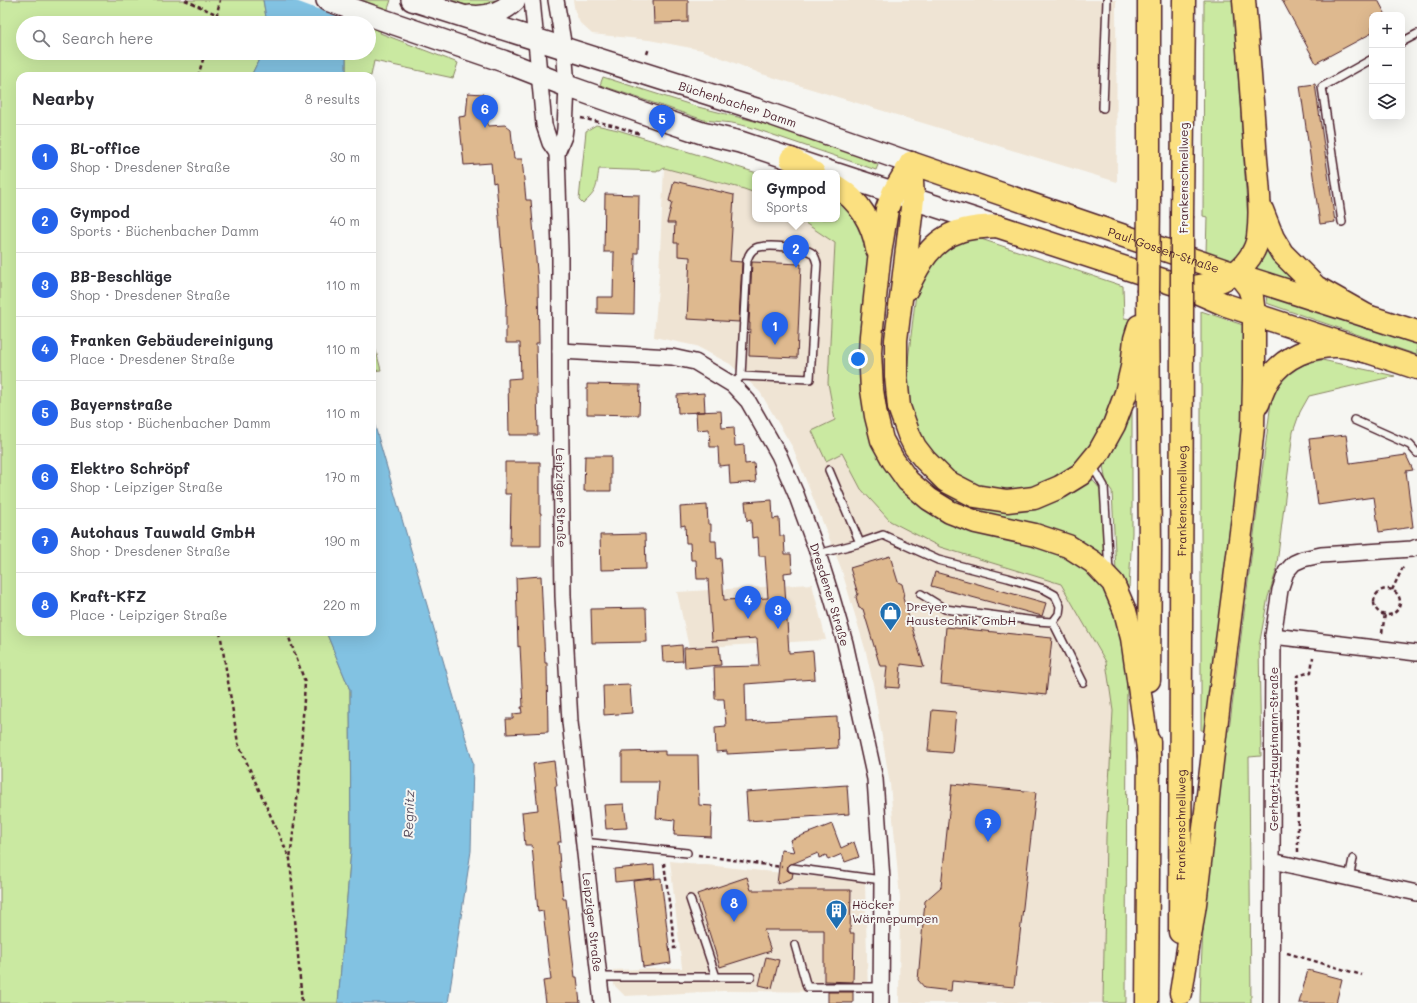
<!DOCTYPE html>
<html lang="en">
<head>
<meta charset="utf-8">
<style>
  :root { --surface:#fff; --page:#f2f2f3; --text:#2b2b33; --muted:#7c7c81; --line:#e1e1e2; --accent:#2563eb }
  body { margin:0; font-family:Mali,sans-serif; background:var(--page); color:var(--text) }
  .controls { position:absolute; right:12px; top:12px; display:grid; overflow:hidden; border-radius:8px; box-shadow:0 4px 16px #0002 }
  .controls button { width:36px; height:36px; display:grid; place-items:center; padding:0; border:0; border-bottom:1px solid var(--line); background:var(--surface); color:var(--text); font:20px sans-serif }
  .you { position:absolute; left:858px; top:359px; width:14px; height:14px; margin:-10px; border:3px solid #fff; border-radius:50%; background:#1a73e8; box-shadow:0 0 0 6px #1a73e833 }
  .badge { display:grid; place-items:center; width:26px; height:26px; border-radius:50%; background:var(--accent); color:#fff; font-size:13px; font-weight:700 }
  .pin { position:absolute; translate:-50% -33px; filter:drop-shadow(0 1px 2px #0008) }
  .pin::after { content:''; position:absolute; top:21px; width:14px; height:12px; background:inherit; clip-path:polygon(0 0,100% 0,50% 100%) }
  .popup { position:absolute; left:752px; top:170px; width:88px; height:52px; box-sizing:border-box; display:grid; place-content:center; border-radius:8px; background:var(--surface); filter:drop-shadow(0 1px 3px #0005); font-size:13px; white-space:nowrap; color:var(--muted) }
  .popup b { font-size:15px; color:var(--text) }
  .popup::after { content:''; position:absolute; left:50%; top:100%; margin-left:-8px; border:8px solid transparent; border-top-color:var(--surface) }
  .list { margin:0; padding:0; list-style:none }
  h2 { display:flex; justify-content:space-between; align-items:center; height:52px; margin:0; padding:0 16px; font-size:17px }
  h2 small { font-size:13px; font-weight:400; color:var(--muted) }
  .list li { display:grid; grid-template-columns:26px 1fr auto; gap:12px; align-items:center; box-sizing:border-box; height:64px; padding:0 16px; border-top:1px solid var(--line) }
  .list b { display:block; font-size:15px; white-space:nowrap }
  .list p { margin:0; font-size:13px; white-space:nowrap; color:var(--muted) }
  .list em { font-size:13px; font-style:normal; color:var(--muted) }
  .icon { flex:none; width:22px; height:22px; fill:none; stroke:currentColor; stroke-width:2; stroke-linecap:round; stroke-linejoin:round }
  .map { position:relative; flex:none; width:1417px; height:1003px; overflow:hidden }
  .search { position:absolute; background:var(--surface); box-shadow:0 4px 16px #0002; left:16px; top:16px; width:360px; height:44px; display:flex; align-items:center; gap:10px; box-sizing:border-box; padding:0 14px; border-radius:22px; color:var(--muted); font-size:15px }
  .panel { position:absolute; background:var(--surface); box-shadow:0 4px 16px #0002; left:16px; top:72px; width:360px; height:564px; border-radius:12px }
  .map>svg:first-child { display:block }
  .built { fill:#efe4d4 }
  .green { fill:#cae9a1; stroke:#8a8466 }
  .water { fill:#82c2e2; stroke:#6c8199 }
  .pier { fill:#f6f6f2 }
  .building { fill:#deb98f; stroke:#4a1f2b }
  .lines { fill:none; stroke-linecap:round; stroke-linejoin:round }
  .lane-casing { stroke:#4a1f2b; stroke-width:10 }
  .street-casing { stroke:#4a1f2b; stroke-width:18 }
  .secondary-casing { stroke:#4a1f2b; stroke-width:24 }
  .primary-casing { stroke:#4a1f2b; stroke-width:25 }
  .highway-casing { stroke:#4a1f2b; stroke-width:25 }
  .path { stroke:#4a1f2b; stroke-width:2.5; stroke-dasharray:4 3; stroke-linecap:butt }
  .lane { stroke:#f6f6f2; stroke-width:7 }
  .street { stroke:#f6f6f2; stroke-width:15 }
  .secondary { stroke:#f6f6f2; stroke-width:21 }
  .primary { stroke:#fbe080; stroke-width:22 }
  .highway { stroke:#fbe080; stroke-width:22 }
  .highway-bridge-casing { stroke:#4a1f2b; stroke-width:25; stroke-linecap:butt }
  .highway-bridge { stroke:#fbe080; stroke-width:22 }
  .labels { text-anchor:middle; dominant-baseline:central; stroke-width:4; stroke-linejoin:round; paint-order:stroke }
  .street-label { font-size:12px; fill:#4a1f2b; stroke:#f6f6f2 }
  .poi-label { font-size:12px; fill:#4a1f2b; stroke:#f6f6f2; text-anchor:start }
  .water-label { font-size:13px; font-style:italic; fill:#5b5062; stroke:#f6f6f2 }
</style>
</head>
<body>
<div class="map">
<svg width="1417" height="1003" viewBox="0 0 1417 1003">
  <rect width="100%" height="100%" fill="#f6f6f2"/>
  <filter id="ink" filterUnits="userSpaceOnUse"><feTurbulence type="fractalNoise" baseFrequency=".025" numOctaves="2"/><feDisplacementMap in="SourceGraphic" scale="8" xChannelSelector="R" yChannelSelector="G"/><feConvolveMatrix kernelMatrix="1 2 1 2 8 2 1 2 1" color-interpolation-filters="sRGB"/></filter>
  <g filter="url(#ink)">
    <path class="built" d="M 573,0 L 1116,0 L 1117,182 L 762,74 L 702,50 L 649,40 L 592,34 L 580,23 L 575,12 Z
      M 664,168 L 744,189 L 755,193 L 755,219 L 799,219 L 835,243 L 828,383 L 835,420 L 826,461 L 842,453 L 861,489 L 940,547 L 1061,584 L 1106,662 L 1113,711 L 1106,837 L 1103,1003 L 899,1003 L 900,899 L 890,784 L 873,684 L 866,652 L 841,568 L 793,448 L 760,392 L 730,364 L 696,346 L 654,337 L 659,274 Z
      M 812,584 L 826,640 L 689,648 L 677,592 Z
      M 670,861 L 865,882 L 868,992 L 724,991 L 625,996 L 614,985 L 613,970 L 682,968 Z"/>
    <path class="green" d="M 0,0 L 263,0 L 267,23 L 23,23 L 23,53 L 262,53 L 251,76 L 20,76 L 20,632 L 326,632 L 350,690 L 351,850 L 338,1003 L 0,1003 Z
      M 344,0 L 391,0 L 380,33 L 458,63 L 453,78 L 374,61 L 371,76 L 346,76 L 346,53 L 369,53 L 369,23 L 345,23 Z
      M 449,0 L 498,0 L 499,2 L 474,7 Z
      M 1204,0 L 1233,0 L 1249,234 L 1241,252 L 1232,262 L 1206,253 L 1207,217 L 1203,216 Z
      M 603,77 L 698,107 L 770,125 L 850,152 L 878,165 L 876,170 L 750,127 L 732,123 L 704,120 L 600,85 Z
      M 596,125 L 618,130 L 757,173 L 755,173 L 755,193 L 744,189 L 664,168 L 660,171 L 599,169 C 596,188 598,190 583,204 L 579,200 L 586,131 Z
      M 837,199 L 848,208 L 862,230 L 869,256 L 861,343 L 903,489 L 1072,558 C 1091,573 1112,590 1119,614 C 1123,631 1124,650 1127,667 L 1126,1003 L 1103,1003 L 1106,837 L 1113,711 L 1106,662 L 1061,584 L 940,547 L 890,521 L 861,489 L 842,453 L 826,461 L 812,431 L 835,420 L 828,383 L 835,243 L 799,219 L 837,219 Z
      M 975,237 L 1123,286 L 1124,318 L 1131,319 L 1130,335 L 1121,386 L 1085,459 L 1043,487 L 998,492 L 960,480 L 929,454 L 909,413 L 906,378 L 916,293 L 942,248 Z
      M 1266,246 L 1295,280 L 1294,282 L 1257,270 L 1255,267 Z
      M 1270,294 L 1417,344 L 1417,355 L 1269,304 L 1267,303 L 1266,295 Z
      M 1201,311 L 1246,326 L 1244,414 L 1208,731 L 1201,730 Z
      M 372,336 L 381,370 L 372,371 Z
      M 1322,360 L 1395,376 L 1309,396 L 1300,412 L 1293,432 L 1276,572 L 1268,597 L 1259,646 L 1261,756 L 1249,757 L 1251,1003 L 1200,1003 C 1201,913 1214,823 1225,735 L 1229,730 L 1271,402 C 1280,376 1295,364 1322,360 Z
      M 1127,412 L 1132,412 L 1132,533 L 1129,588 L 1116,572 L 1112,491 L 1106,483 L 1102,460 Z
      M 1089,476 L 1102,491 L 1105,555 L 1102,559 L 971,511 L 927,488 L 934,484 L 971,503 Z"/>
    <path class="water" d="M 263,0 L 344,0 L 345,23 L 267,23 Z
      M 262,53 L 346,53 L 346,76 L 251,76 Z
      M 372,416 L 473,763 L 471,851 L 448,1003 L 338,1003 L 351,850 L 350,690 L 326,632 L 372,632 Z"/>
    <path class="pier" d="M 293,0 L 346,0 L 347,20 Z"/>
    <path class="building" d="M 653,0 L 688,0 L 688,22 L 654,23 Z
      M 1282,0 L 1378,0 L 1386,15 L 1372,15 L 1372,33 L 1316,63 Z
      M 1315,84 L 1335,222 L 1320,224 L 1300,86 Z
      M 468,93 L 483,94 L 484,117 L 487,116 L 488,126 L 505,125 L 511,130 L 514,159 L 522,159 L 526,200 L 531,200 L 538,283 L 539,343 L 536,343 L 538,435 L 509,435 L 508,379 L 521,378 L 520,343 L 506,343 L 506,305 L 507,305 L 502,252 L 496,182 L 493,183 L 491,163 L 464,165 L 459,117 L 466,116 Z
      M 674,181 L 734,195 L 730,261 L 742,262 L 739,322 L 687,319 L 690,257 L 678,256 L 678,243 L 674,243 L 675,223 L 667,223 L 672,202 L 669,201 Z
      M 605,194 L 639,195 L 638,253 L 635,253 L 634,314 L 597,313 L 597,297 L 613,297 L 614,252 L 604,252 Z
      M 752,262 L 801,264 L 797,358 L 749,356 L 750,323 L 749,323 Z
      M 587,384 L 640,385 L 639,415 L 587,414 Z
      M 704,393 L 705,412 L 678,413 L 677,395 Z
      M 721,411 L 722,428 L 734,427 L 735,446 L 744,445 L 745,464 L 754,463 L 756,482 L 730,484 L 729,465 L 719,466 L 718,447 L 710,447 L 709,429 L 697,430 L 696,412 Z
      M 1346,435 L 1350,463 L 1406,455 L 1413,470 L 1406,471 L 1413,527 L 1379,532 L 1374,497 L 1318,505 L 1309,439 Z
      M 585,456 L 611,456 L 611,491 L 584,491 Z
      M 505,462 L 540,462 L 540,513 L 541,513 L 541,546 L 510,546 L 511,494 L 505,494 Z
      M 772,500 L 773,519 L 779,518 L 780,536 L 784,536 L 785,554 L 791,554 L 792,572 L 784,573 L 789,653 L 813,651 L 815,679 L 745,684 L 746,722 L 837,717 L 838,748 L 727,754 L 727,751 L 716,752 L 715,727 L 726,726 L 724,699 L 715,699 L 714,667 L 759,666 L 757,638 L 712,641 L 708,579 L 697,579 L 696,560 L 691,560 L 690,543 L 686,543 L 685,525 L 681,526 L 680,507 L 707,505 L 708,524 L 711,524 L 711,541 L 716,541 L 717,559 L 721,558 L 724,600 L 768,598 L 765,556 L 759,556 L 758,537 L 752,538 L 751,520 L 747,521 L 745,502 Z
      M 645,534 L 646,569 L 601,570 L 600,535 Z
      M 890,556 L 898,582 L 902,584 L 904,592 L 903,598 L 924,667 L 901,664 L 899,688 L 885,687 L 887,666 L 880,666 L 863,609 L 859,608 L 856,597 L 858,594 L 850,568 Z
      M 935,572 L 1046,603 L 1042,616 L 931,586 Z
      M 541,576 L 545,663 L 547,663 L 548,732 L 507,734 L 506,719 L 513,719 L 513,714 L 522,713 L 521,707 L 523,707 L 520,646 L 518,647 L 516,578 Z
      M 646,608 L 647,642 L 592,643 L 591,609 Z
      M 946,627 L 1052,638 L 1046,695 L 941,684 Z
      M 682,645 L 683,661 L 663,662 L 662,647 Z
      M 719,646 L 721,665 L 685,668 L 684,648 Z
      M 630,685 L 632,713 L 604,715 L 603,686 Z
      M 932,710 L 956,712 L 952,753 L 928,751 Z
      M 665,751 L 665,755 L 698,755 L 699,805 L 712,806 L 711,837 L 674,835 L 675,820 L 656,818 L 659,782 L 622,782 L 622,752 Z
      M 554,761 L 557,786 L 555,786 L 561,842 L 558,842 L 563,899 L 566,899 L 575,977 L 577,977 L 580,1003 L 546,1003 L 543,981 L 551,980 L 543,911 L 538,912 L 532,845 L 525,845 L 522,812 L 538,810 L 533,764 Z
      M 952,784 L 1036,792 L 1014,987 L 952,981 L 951,991 L 925,988 L 918,980 L 925,901 L 941,887 Z
      M 847,785 L 849,814 L 748,821 L 746,792 Z
      M 624,804 L 627,828 L 606,829 L 604,805 Z
      M 832,824 L 841,848 L 854,842 L 859,857 L 845,862 L 842,854 L 828,860 L 826,855 L 819,858 L 818,853 L 794,863 L 790,864 L 788,865 L 787,870 L 789,872 L 793,873 L 792,878 L 777,884 L 781,850 L 794,852 L 790,840 Z
      M 654,865 L 655,878 L 615,882 L 614,869 Z
      M 747,877 L 751,890 L 851,890 L 850,933 L 854,933 L 853,982 L 824,981 L 824,930 L 764,930 L 771,951 L 720,967 L 697,894 Z
      M 661,878 L 671,963 L 643,967 L 633,881 Z
      M 766,957 L 779,960 L 772,988 L 759,985 Z
      M 1308,970 L 1342,979 L 1336,1003 L 1299,1003 Z
      M 828,992 L 853,992 L 853,1003 L 828,1003 Z"/>
    <g class="lines">
      <defs>
        <path id="lane" d="M 1402,42 L 1417,34
          M 1103,108 L 1107,0
          M 1342,222 L 1322,87 L 1372,59
          M 733,385 L 741,376 L 810,379 L 817,264 C 816,260 816,257 812,253 C 804,247 766,244 756,248 C 751,250 749,254 747,260 L 741,376
          M 1354,420 L 1410,445 L 1417,453
          M 1092,465 L 1104,486 L 1109,571
          M 860,543 L 883,535 L 938,560 L 1008,578 L 1044,589 L 1055,595 L 1060,606 L 1059,614 L 1053,622 L 1036,621 L 945,609 L 921,594
          M 818,554 L 860,543 L 829,470
          M 1053,622 L 1083,682
          M 583,842 L 687,853
          M 792,868 L 882,880
          M 1349,878 L 1353,859
          M 690,899 L 716,977
          M 795,945 L 807,987 L 882,987
          M 599,977 L 751,977"/>
        <g id="street">
          <path d="M 532,0 L 544,125 L 550,143 L 557,153"/>
          <path id="s1" d="M 556,0 L 564,48 L 567,86 L 565,129 L 564,136 L 557,153 L 560,250 L 560,383 L 563,596 L 570,722 L 602,1003"/>
          <path id="s2" d="M 560,351 L 672,357 L 695,362 L 733,385 L 748,401 L 779,455 L 796,494 L 818,554 L 832,598 L 845,643 L 875,779 L 882,880 L 881,1003"/>
          <path d="M 1417,547 L 1412,549 L 1321,555 L 1303,559 L 1294,563 L 1286,572 L 1280,590 L 1273,636 L 1272,861 L 1417,893"/>
          <path d="M 1273,636 L 1417,653"/>
          <path d="M 1271,1003 L 1272,861"/>
        </g>
        <g id="secondary">
          <path d="M 327,0 L 389,22 L 503,61 L 567,86 L 666,121 L 702,133 L 740,142 L 833,173"/>
          <path id="s3" d="M 412,0 L 756,109 L 911,163"/>
          <path d="M 470,16 C 487,18 503,12 515,0"/>
          <path d="M 837,174 L 996,226"/>
        </g>
        <g id="primary">
          <path id="s4" d="M 911,163 L 1235,274 L 1417,332"/>
          <path d="M 997,226 L 1187,288 L 1226,305 L 1417,368"/>
        </g>
        <g id="highway">
          <path d="M 791,159 L 814,173"/>
          <path d="M 911,163 L 893,193 L 887,209 L 879,260 L 871,336 L 870,352 L 872,390 L 876,416 L 882,440 L 893,460 L 908,481 L 929,499 L 950,512 L 976,522 L 1035,535 L 1068,546 L 1093,562 L 1113,583 L 1125,611 L 1132,638 L 1149,756"/>
          <path d="M 911,163 L 913,199 L 896,340 L 896,376 L 899,407 L 909,435 L 915,447 L 925,460 L 946,481 L 975,496 L 1007,501 L 1034,498 L 1060,487 L 1081,474 L 1099,452 L 1114,425 L 1126,393 L 1132,367 L 1135,339 L 1139,326"/>
          <path d="M 837,187 C 859,200 873,224 877,249"/>
          <path d="M 1149,198 L 1149,0"/>
          <path d="M 1262,210 L 1273,238 L 1282,253 L 1316,287 L 1369,317"/>
          <path d="M 1182,216 L 1184,0"/>
          <path d="M 1187,288 C 1212,285 1235,280 1250,257 C 1254,251 1257,244 1258,237 C 1262,207 1257,176 1255,146 C 1252,97 1248,49 1244,0"/>
          <path d="M 907,289 C 919,264 931,240 960,231 C 971,227 985,227 997,226"/>
          <path d="M 1148,292 L 1150,551 L 1149,680"/>
          <path d="M 1258,404 C 1261,396 1264,387 1269,379 C 1283,357 1312,345 1338,346 C 1349,346 1362,351 1374,353"/>
          <path id="s5" d="M 1180,932 L 1182,336"/>
          <path d="M 1181,993 L 1195,904 L 1218,711 L 1245,501 L 1253,427 L 1254,380 L 1254,314 L 1252,297 L 1249,288 L 1239,275"/>
          <path d="M 1147,1003 L 1149,742"/>
        </g>
      </defs>
      <use href="#lane" class="lane-casing"/>
      <use href="#street" class="street-casing"/>
      <use href="#secondary" class="secondary-casing"/>
      <use href="#primary" class="primary-casing"/>
      <use href="#highway" class="highway-casing"/>
      <path class="path" d="M 185,0 L 218,15
        M 215,23 L 220,0
        M 647,54 L 649,48
        M 198,76 L 205,53
        M 581,118 L 612,125 L 640,134
        M1374 602a13 13 0 1 1 26 0a13 13 0 1 1-26 0Z
        M 1392,590 L 1404,565
        M 220,632 L 238,743 L 290,859 L 302,1003
        M 287,632 L 305,682 L 299,783 L 290,859
        M 1382,633 L 1385,614
        M 1298,852 L 1297,676 L 1311,672 L 1313,657
        M 698,855 L 782,867
        M 664,863 L 675,948 L 669,948
        M 1287,953 L 1362,975"/>
      <use href="#lane" class="lane"/>
      <use href="#street" class="street"/>
      <use href="#secondary" class="secondary"/>
      <use href="#primary" class="primary"/>
      <use href="#highway" class="highway"/>
      <defs>
        <path id="highway-bridge" d="M 1148,292 L 1149,198
          M 1182,336 L 1182,216"/>
      </defs>
      <use href="#highway-bridge" class="highway-bridge-casing"/>
      <use href="#highway-bridge" class="highway-bridge"/>
    </g>
  </g>
  <defs>
    <symbol id="shop-pin" viewBox="-11 -11 22 30"><path d="M0 17L-7.5 6A9.5 9.5 0 1 1 7.5 6Z" fill="#1f6fb2" stroke="#f6f6f2"/><path d="M-5-2.5h2.3a2.7 3.5 0 0 1 5.4 0H5L5.5 6h-11ZM-1.5-2.5h3a1.5 2.3 0 0 0-3 0Z" fill="#fff"/></symbol>
    <symbol id="building-pin" viewBox="-11 -11 22 30"><path d="M0 17L-7.5 6A9.5 9.5 0 1 1 7.5 6Z" fill="#1f6fb2" stroke="#f6f6f2"/><path d="M-4-6H4V6H1V3H-1V6H-4ZM-2.5-4.3h1.7v1.8h-1.7ZM.8-4.3h1.7v1.8H.8ZM-2.5-1h1.7V.8h-1.7ZM.8-1h1.7V.8H.8Z" fill="#fff"/></symbol>
  </defs>
  <g fill-rule="evenodd">
    <use href="#shop-pin" x="878" y="600" width="25" height="34"/>
    <use href="#building-pin" x="824" y="898" width="25" height="34"/>
  </g>
  <g class="labels">
    <g class="street-label">
      <text stroke="none"><textPath href="#s3" startOffset="342">Büchenbacher Damm</textPath></text>
      <text transform="translate(1183 178) rotate(-90)">Frankenschnellweg</text>
      <text stroke="none"><textPath href="#s4" startOffset="267">Paul-Gossen-Straße</textPath></text>
      <text stroke="none"><textPath href="#s1" startOffset="500">Leipziger Straße</textPath></text>
      <text stroke="none"><textPath href="#s5" startOffset="431">Frankenschnellweg</textPath></text>
      <text stroke="none"><textPath href="#s2" startOffset="413">Dresdener Straße</textPath></text>
      <text transform="translate(1273 749) rotate(-90)">Gerhart-Hauptmann-Straße</text>
      <text stroke="none"><textPath href="#s5" startOffset="107">Frankenschnellweg</textPath></text>
      <text stroke="none"><textPath href="#s1" startOffset="926">Leipziger Straße</textPath></text>
    </g>
    <g class="poi-label">
      <text x="906" y="606">Dreyer<tspan x="906" dy="14">Haustechnik GmbH</tspan></text>
      <text x="852" y="904">Höcker<tspan x="852" dy="14">Wärmepumpen</tspan></text>
    </g>
    <g class="water-label">
      <text transform="translate(408 814) rotate(-88)">Regnitz</text>
    </g>
  </g>
</svg>
<div class="controls">
<button>+</button>
<button>−</button>
<button><svg class="icon" aria-label="layers" viewBox="0 0 24 24"><path d="M12 4l9 5-9 5-9-5zM3 14l9 5 9-5"/></svg></button>
</div>
<div class="you"></div>
<div class="pin badge" style="left:775px;top:345px">1</div>
<div class="pin badge" style="left:796px;top:268px">2</div>
<div class="popup"><b>Gympod</b>Sports</div>
<div class="pin badge" style="left:778px;top:629px">3</div>
<div class="pin badge" style="left:748px;top:619px">4</div>
<div class="pin badge" style="left:662px;top:138px">5</div>
<div class="pin badge" style="left:485px;top:128px">6</div>
<div class="pin badge" style="left:988px;top:842px">7</div>
<div class="pin badge" style="left:734px;top:922px">8</div>
<div class="search"><svg class="icon" aria-label="search" viewBox="0 0 24 24"><circle cx="10" cy="10" r="6"/><path d="M15 15l6 6"/></svg>Search here</div>
<section class="panel">
<h2>Nearby<small>8 results</small></h2>
<ul class="list">
<li><span class="badge">1</span><div><b>BL-office</b><p>Shop · Dresdener Straße</p></div><em>30 m</em></li>
<li><span class="badge">2</span><div><b>Gympod</b><p>Sports · Büchenbacher Damm</p></div><em>40 m</em></li>
<li><span class="badge">3</span><div><b>BB-Beschläge</b><p>Shop · Dresdener Straße</p></div><em>110 m</em></li>
<li><span class="badge">4</span><div><b>Franken Gebäudereinigung</b><p>Place · Dresdener Straße</p></div><em>110 m</em></li>
<li><span class="badge">5</span><div><b>Bayernstraße</b><p>Bus stop · Büchenbacher Damm</p></div><em>110 m</em></li>
<li><span class="badge">6</span><div><b>Elektro Schröpf</b><p>Shop · Leipziger Straße</p></div><em>170 m</em></li>
<li><span class="badge">7</span><div><b>Autohaus Tauwald GmbH</b><p>Shop · Dresdener Straße</p></div><em>190 m</em></li>
<li><span class="badge">8</span><div><b>Kraft-KFZ</b><p>Place · Leipziger Straße</p></div><em>220 m</em></li>
</ul>
</section>
</div>
</body>
</html>
